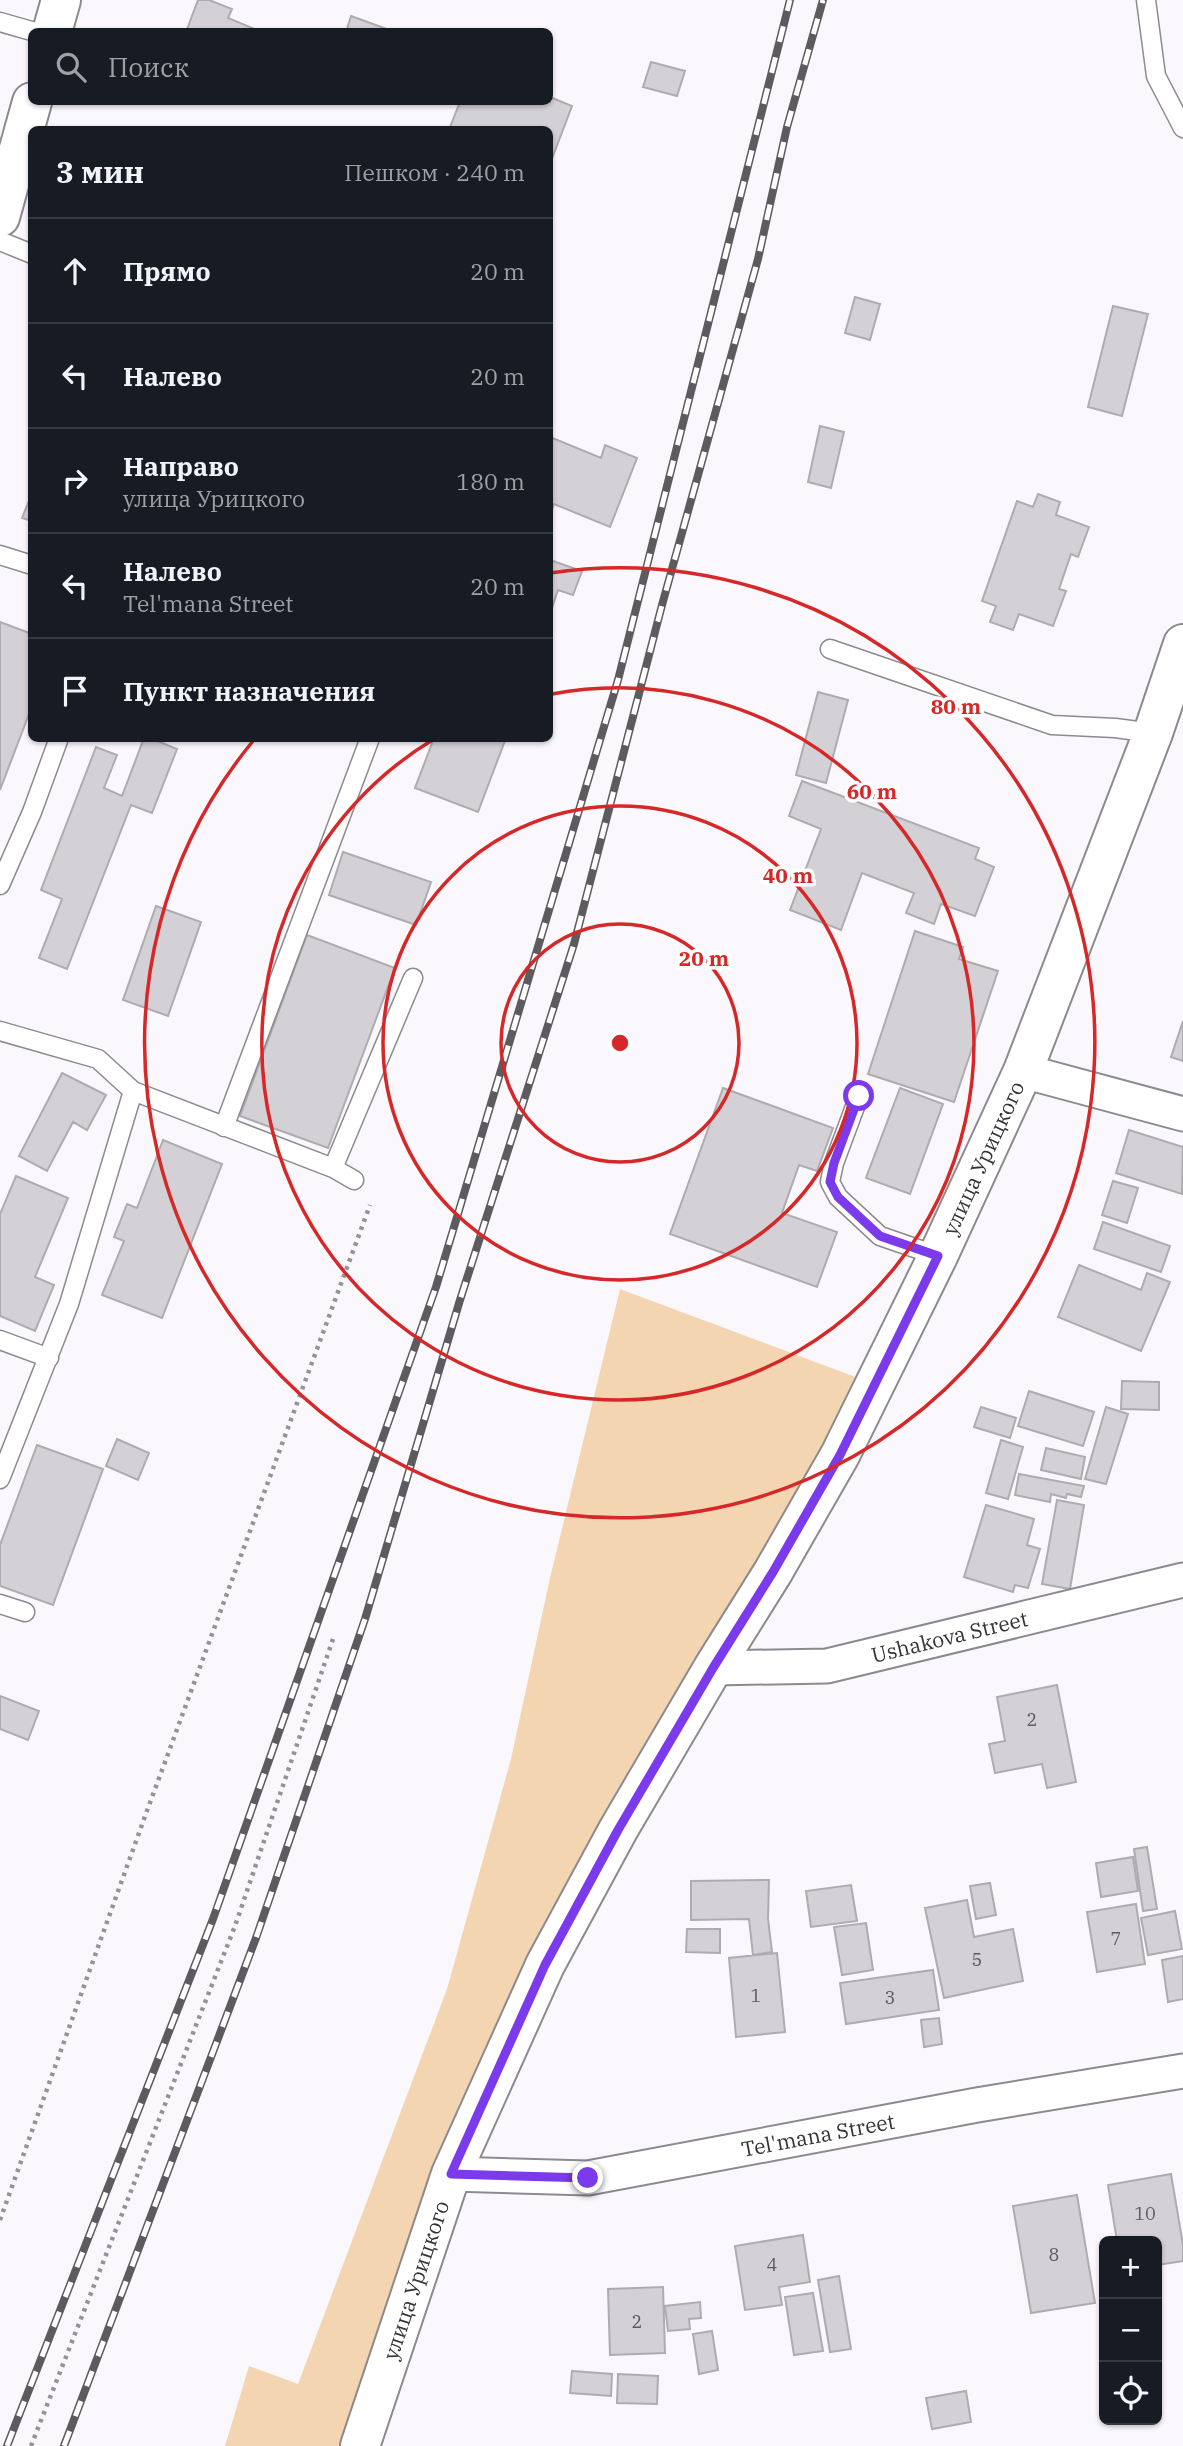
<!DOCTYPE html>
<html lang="ru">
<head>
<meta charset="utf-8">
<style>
  :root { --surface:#171b24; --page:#242831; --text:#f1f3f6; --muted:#9ea1a6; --line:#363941 }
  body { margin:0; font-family:"IBM Plex Serif",serif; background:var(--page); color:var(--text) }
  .controls { position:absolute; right:21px; bottom:21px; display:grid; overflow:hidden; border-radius:10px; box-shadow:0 2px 5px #0004 }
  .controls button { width:63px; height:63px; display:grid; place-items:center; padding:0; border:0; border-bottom:2px solid var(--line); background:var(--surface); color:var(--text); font:35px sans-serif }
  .stop { position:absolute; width:21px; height:21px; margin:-16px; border:5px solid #7c3aed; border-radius:50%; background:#fff }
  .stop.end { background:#7c3aed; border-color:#fff; box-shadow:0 2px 7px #0008 }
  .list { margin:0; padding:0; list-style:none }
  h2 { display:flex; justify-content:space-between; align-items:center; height:91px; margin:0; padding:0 28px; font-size:30px }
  h2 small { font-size:23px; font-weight:400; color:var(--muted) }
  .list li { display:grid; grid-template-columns:46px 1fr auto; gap:21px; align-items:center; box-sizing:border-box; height:105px; padding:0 28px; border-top:2px solid var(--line) }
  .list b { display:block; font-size:26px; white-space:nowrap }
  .list p { margin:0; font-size:23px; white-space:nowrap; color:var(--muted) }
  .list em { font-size:23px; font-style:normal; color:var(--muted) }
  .icon { flex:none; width:38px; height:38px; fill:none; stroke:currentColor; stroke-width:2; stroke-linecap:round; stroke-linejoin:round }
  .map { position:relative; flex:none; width:1183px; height:2446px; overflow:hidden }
  .search { position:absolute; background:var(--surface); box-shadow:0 2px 5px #0004; left:28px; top:28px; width:525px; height:77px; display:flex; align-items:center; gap:18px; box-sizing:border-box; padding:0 24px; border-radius:10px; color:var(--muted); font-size:26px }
  .panel { position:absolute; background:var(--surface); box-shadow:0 2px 5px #0004; left:28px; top:126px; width:525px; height:616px; border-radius:10px }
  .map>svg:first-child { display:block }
  .green { fill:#f3d6b1 }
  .building { fill:#d4d1d6; stroke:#afacb0; stroke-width:2 }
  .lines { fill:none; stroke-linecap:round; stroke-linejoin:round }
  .lane-casing { stroke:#8d8a8f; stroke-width:21 }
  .street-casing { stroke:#8d8a8f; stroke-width:37 }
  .secondary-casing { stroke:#8d8a8f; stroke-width:42 }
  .path { stroke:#949295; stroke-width:4.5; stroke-dasharray:3.5 5; stroke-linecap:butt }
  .lane { stroke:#fff; stroke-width:18 }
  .street { stroke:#fff; stroke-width:33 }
  .secondary { stroke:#fff; stroke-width:38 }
  .rail-casing { stroke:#5c5b5d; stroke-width:8 }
  .rail { stroke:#fff; stroke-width:5; stroke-dasharray:16; stroke-linecap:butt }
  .route { stroke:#7c3aed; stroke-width:9 }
  .ring { fill:none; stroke:#d62828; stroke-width:3.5 }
  .labels { text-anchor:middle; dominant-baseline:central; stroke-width:7; stroke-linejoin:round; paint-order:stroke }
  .number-label { font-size:18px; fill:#5d5b5e }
  .street-label { font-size:21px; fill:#353436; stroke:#fff }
  .centre { fill:#d62828; stroke:#fff; stroke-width:3.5 }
  .ring-label { font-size:21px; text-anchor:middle; font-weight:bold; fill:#d62828; stroke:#fff; stroke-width:7; stroke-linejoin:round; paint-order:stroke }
</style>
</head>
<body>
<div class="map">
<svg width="1183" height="2446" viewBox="0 0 1183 2446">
  <rect width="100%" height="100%" fill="#fbf8fd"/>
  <path class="green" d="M 620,1289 L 874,1384 L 441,2172 L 340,2446 L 225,2446 L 249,2366 L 298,2384 L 447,1989 L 511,1759 L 550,1578 Z"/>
  <path class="building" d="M 198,0 L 209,0 L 232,9 L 228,18 L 262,32 L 186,32 Z
    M 351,16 L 395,32 L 346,32 Z
    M 651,62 L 685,71 L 677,96 L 643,87 Z
    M 550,97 L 572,106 L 550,164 L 550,130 L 456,130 L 450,127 L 460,102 L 550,102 Z
    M 855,297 L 880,304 L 870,340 L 845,333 Z
    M 1113,306 L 1148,314 L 1122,416 L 1088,407 Z
    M 820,426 L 844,432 L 831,488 L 808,482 Z
    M 550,437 L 601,458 L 605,445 L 637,458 L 610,527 L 554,504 L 550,515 Z
    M 32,493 L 32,521 L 22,518 Z
    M 1038,494 L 1060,502 L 1056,515 L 1089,527 L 1078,557 L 1071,554 L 1059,589 L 1066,591 L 1053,626 L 1019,614 L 1013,630 L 990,622 L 996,606 L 982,601 L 1017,501 L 1033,507 Z
    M 550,560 L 582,571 L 573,595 L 558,590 L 550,614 Z
    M 0,622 L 32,634 L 32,706 L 0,790 Z
    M 818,692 L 848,700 L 826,783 L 796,775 Z
    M 144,738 L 150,738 L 177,749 L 152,813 L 131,805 L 67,969 L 39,958 L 62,899 L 41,890 L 96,747 L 117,755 L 104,788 L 122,796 Z
    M 434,738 L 506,738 L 478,812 L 415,788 Z
    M 802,781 L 979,848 L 975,859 L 994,867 L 975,916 L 941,904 L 934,924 L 906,913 L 914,893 L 862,873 L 841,930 L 790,910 L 821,829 L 789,816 Z
    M 343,852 L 431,882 L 416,925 L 329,895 Z
    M 156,906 L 201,922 L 168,1016 L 123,1000 Z
    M 915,931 L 963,947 L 959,959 L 998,971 L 954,1102 L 868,1074 Z
    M 307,935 L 395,968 L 328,1148 L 240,1116 Z
    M 1183,1021 L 1183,1061 L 1171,1057 Z
    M 62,1073 L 106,1095 L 87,1130 L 73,1122 L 47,1171 L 19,1156 Z
    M 723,1088 L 833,1128 L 817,1171 L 799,1165 L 782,1213 L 837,1232 L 817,1287 L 670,1234 Z
    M 900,1088 L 943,1104 L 910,1194 L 866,1178 Z
    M 1129,1130 L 1183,1147 L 1182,1194 L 1116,1173 Z
    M 163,1140 L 222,1164 L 162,1318 L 102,1295 L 124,1241 L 114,1237 L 127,1204 L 137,1208 Z
    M 16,1176 L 68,1198 L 35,1277 L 54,1285 L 35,1331 L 0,1316 L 0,1214 Z
    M 1113,1181 L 1138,1188 L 1127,1223 L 1102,1215 Z
    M 1103,1222 L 1170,1246 L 1161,1272 L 1094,1249 Z
    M 1079,1265 L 1141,1290 L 1147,1273 L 1170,1282 L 1141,1351 L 1058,1317 Z
    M 1122,1381 L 1159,1382 L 1159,1410 L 1121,1409 Z
    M 1029,1391 L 1094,1412 L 1083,1446 L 1018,1426 Z
    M 981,1407 L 1016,1418 L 1010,1438 L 974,1427 Z
    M 1106,1407 L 1128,1414 L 1106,1484 L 1085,1479 Z
    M 117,1439 L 149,1453 L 138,1480 L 106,1466 Z
    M 1001,1440 L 1023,1447 L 1008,1499 L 986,1493 Z
    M 37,1445 L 103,1469 L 53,1605 L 0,1586 L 0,1545 Z
    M 1046,1448 L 1085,1457 L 1081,1479 L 1041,1470 Z
    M 1019,1474 L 1084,1486 L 1081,1497 L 1067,1494 L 1066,1498 L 1051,1494 L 1050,1502 L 1015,1495 Z
    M 1057,1500 L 1084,1505 L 1070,1589 L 1042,1584 Z
    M 986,1505 L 1034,1519 L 1027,1545 L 1040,1549 L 1028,1588 L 1015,1585 L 1013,1592 L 964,1577 Z
    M 1057,1685 L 1076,1782 L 1047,1788 L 1042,1764 L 995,1773 L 989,1744 L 1005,1741 L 997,1697 Z
    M 0,1696 L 39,1711 L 28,1740 L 0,1729 Z
    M 1147,1847 L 1157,1909 L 1143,1911 L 1134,1849 Z
    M 1133,1857 L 1138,1891 L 1101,1897 L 1096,1863 Z
    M 769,1880 L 768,1919 L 772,1952 L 753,1955 L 749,1919 L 691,1920 L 691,1881 Z
    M 990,1883 L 996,1915 L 976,1919 L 970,1886 Z
    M 851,1885 L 857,1921 L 811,1927 L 806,1891 Z
    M 967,1900 L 974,1937 L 1013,1929 L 1023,1981 L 944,1998 L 925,1908 Z
    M 1136,1904 L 1145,1964 L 1097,1972 L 1087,1912 Z
    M 1175,1911 L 1182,1949 L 1148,1955 L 1141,1918 Z
    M 866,1923 L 873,1970 L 842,1975 L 834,1927 Z
    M 687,1929 L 720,1929 L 720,1953 L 686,1952 Z
    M 777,1953 L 785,2032 L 736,2037 L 729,1958 Z
    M 1183,1956 L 1183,1999 L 1168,2002 L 1162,1960 Z
    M 933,1970 L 939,2010 L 846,2024 L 840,1983 Z
    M 939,2018 L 942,2044 L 924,2047 L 921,2020 Z
    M 1171,2174 L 1183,2245 L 1183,2261 L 1157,2265 L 1157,2241 L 1117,2241 L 1108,2185 Z
    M 1077,2195 L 1095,2303 L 1031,2313 L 1013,2206 Z
    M 803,2235 L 810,2282 L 779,2287 L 782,2305 L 745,2310 L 735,2246 Z
    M 839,2276 L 851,2349 L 830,2352 L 818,2280 Z
    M 663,2287 L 665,2353 L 610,2355 L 608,2289 Z
    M 813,2293 L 823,2351 L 794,2355 L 785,2297 Z
    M 700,2302 L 701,2318 L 689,2319 L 690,2329 L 668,2331 L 665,2306 Z
    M 712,2331 L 718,2370 L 699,2374 L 693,2334 Z
    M 572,2371 L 612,2374 L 611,2396 L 570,2393 Z
    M 618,2374 L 658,2376 L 657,2404 L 617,2403 Z
    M 966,2391 L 971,2422 L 932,2429 L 926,2398 Z"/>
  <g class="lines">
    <defs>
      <path id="lane" d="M 1146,0 L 1156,76 L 1183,128
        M 0,22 L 35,32
        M 0,241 L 32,254
        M 0,555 L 32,565
        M 830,649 L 1052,725 L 1115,728 L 1153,733
        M 0,885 L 32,812 L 59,738
        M 0,1031 L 98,1059 L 133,1091 L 333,1168 L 354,1180
        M 859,1096 L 834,1163 L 830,1182 L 838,1197 L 880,1236 L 938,1256
        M 224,1127 L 370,738
        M 333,1168 L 413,978
        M 0,1340 L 49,1358
        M 0,1479 L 69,1304 L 133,1091
        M 0,1604 L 25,1612"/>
      <g id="street">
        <path d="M 1023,1071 L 1183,1114"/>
        <path id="s1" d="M 713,1668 L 827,1666 L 1183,1580"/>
        <path id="s2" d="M 451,2174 L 588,2178 L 977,2105 L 1183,2071"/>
      </g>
      <g id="secondary">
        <path d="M 52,32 L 61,0"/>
        <path d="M 0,217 L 32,102"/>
        <path id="s3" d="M 360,2446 L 451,2174 L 545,1965 L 618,1830 L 713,1668 L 773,1572 L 840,1455 L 938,1256 L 1023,1071 L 1153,733 L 1183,644"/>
      </g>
    </defs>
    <use href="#lane" class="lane-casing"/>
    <use href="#street" class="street-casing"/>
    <use href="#secondary" class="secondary-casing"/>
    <path class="path" d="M 0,2220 L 144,1819 L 370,1205
      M 31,2446 L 235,1926 L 333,1639"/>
    <use href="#lane" class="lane"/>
    <use href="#street" class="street"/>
    <use href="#secondary" class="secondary"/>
    <defs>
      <path id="rail" d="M 7,2446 L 213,1919 L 436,1287 L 618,680 L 790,0
        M 64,2446 L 256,1938 L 365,1619 L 460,1300 L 574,944 L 662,605 L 758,259 L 787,127 L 823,0"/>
    </defs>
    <use href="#rail" class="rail-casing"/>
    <use href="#rail" class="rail"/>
  </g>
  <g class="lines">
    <path class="route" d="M 588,2178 L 451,2174 L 545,1965 L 618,1830 L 713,1668 L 773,1572 L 840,1455 L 938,1256 L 880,1236 L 838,1197 L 830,1182 L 834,1163 L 859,1096"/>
  </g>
  <g class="ring">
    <circle cx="620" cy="1043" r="119"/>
    <circle cx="620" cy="1043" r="237"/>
    <path d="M552 694A356 356 0 1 1 434 739"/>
    <path d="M550 573A475 475 0 1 1 253 741"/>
  </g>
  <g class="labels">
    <g class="number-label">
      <text x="1032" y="1719">2</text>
      <text x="1116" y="1938">7</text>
      <text x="977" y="1959">5</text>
      <text x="756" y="1995">1</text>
      <text x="890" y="1997">3</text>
      <text x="1145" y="2213">10</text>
      <text x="1054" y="2254">8</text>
      <text x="772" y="2264">4</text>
      <text x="637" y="2321">2</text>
    </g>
    <g class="street-label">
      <text stroke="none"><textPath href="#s3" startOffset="1435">улица Урицкого</textPath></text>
      <text stroke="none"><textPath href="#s1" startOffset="240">Ushakova Street</textPath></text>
      <text stroke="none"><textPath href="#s2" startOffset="371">Tel'mana Street</textPath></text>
      <text stroke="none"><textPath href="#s3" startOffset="175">улица Урицкого</textPath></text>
    </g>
  </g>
  <circle cx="620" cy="1043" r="10" class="centre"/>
  <g class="ring-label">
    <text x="956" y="714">80 m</text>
    <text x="872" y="799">60 m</text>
    <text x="788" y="883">40 m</text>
    <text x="704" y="966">20 m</text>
  </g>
</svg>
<div class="controls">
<button>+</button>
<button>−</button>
<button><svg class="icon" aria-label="locate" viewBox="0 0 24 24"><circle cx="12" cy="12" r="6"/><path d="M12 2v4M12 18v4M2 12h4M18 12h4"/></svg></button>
</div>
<div class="stop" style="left:859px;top:1096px"></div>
<div class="stop end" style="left:588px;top:2178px"></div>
<div class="search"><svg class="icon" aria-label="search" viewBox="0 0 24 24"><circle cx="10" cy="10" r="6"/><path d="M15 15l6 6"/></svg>Поиск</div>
<section class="panel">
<h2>3 мин<small>Пешком · 240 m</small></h2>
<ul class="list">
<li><svg class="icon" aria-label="ahead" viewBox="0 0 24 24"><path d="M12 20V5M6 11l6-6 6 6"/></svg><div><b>Прямо</b></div><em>20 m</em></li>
<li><svg class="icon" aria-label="left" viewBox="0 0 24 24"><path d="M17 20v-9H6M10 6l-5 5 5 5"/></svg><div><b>Налево</b></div><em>20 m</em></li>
<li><svg class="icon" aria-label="right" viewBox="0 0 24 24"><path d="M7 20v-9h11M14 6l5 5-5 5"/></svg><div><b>Направо</b><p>улица Урицкого</p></div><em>180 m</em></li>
<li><svg class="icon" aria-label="left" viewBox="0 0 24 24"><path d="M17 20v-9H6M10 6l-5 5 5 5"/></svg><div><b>Налево</b><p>Tel'mana Street</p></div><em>20 m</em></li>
<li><svg class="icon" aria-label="arrive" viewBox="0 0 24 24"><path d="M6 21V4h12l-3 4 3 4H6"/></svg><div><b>Пункт назначения</b></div></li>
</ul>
</section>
</div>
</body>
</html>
